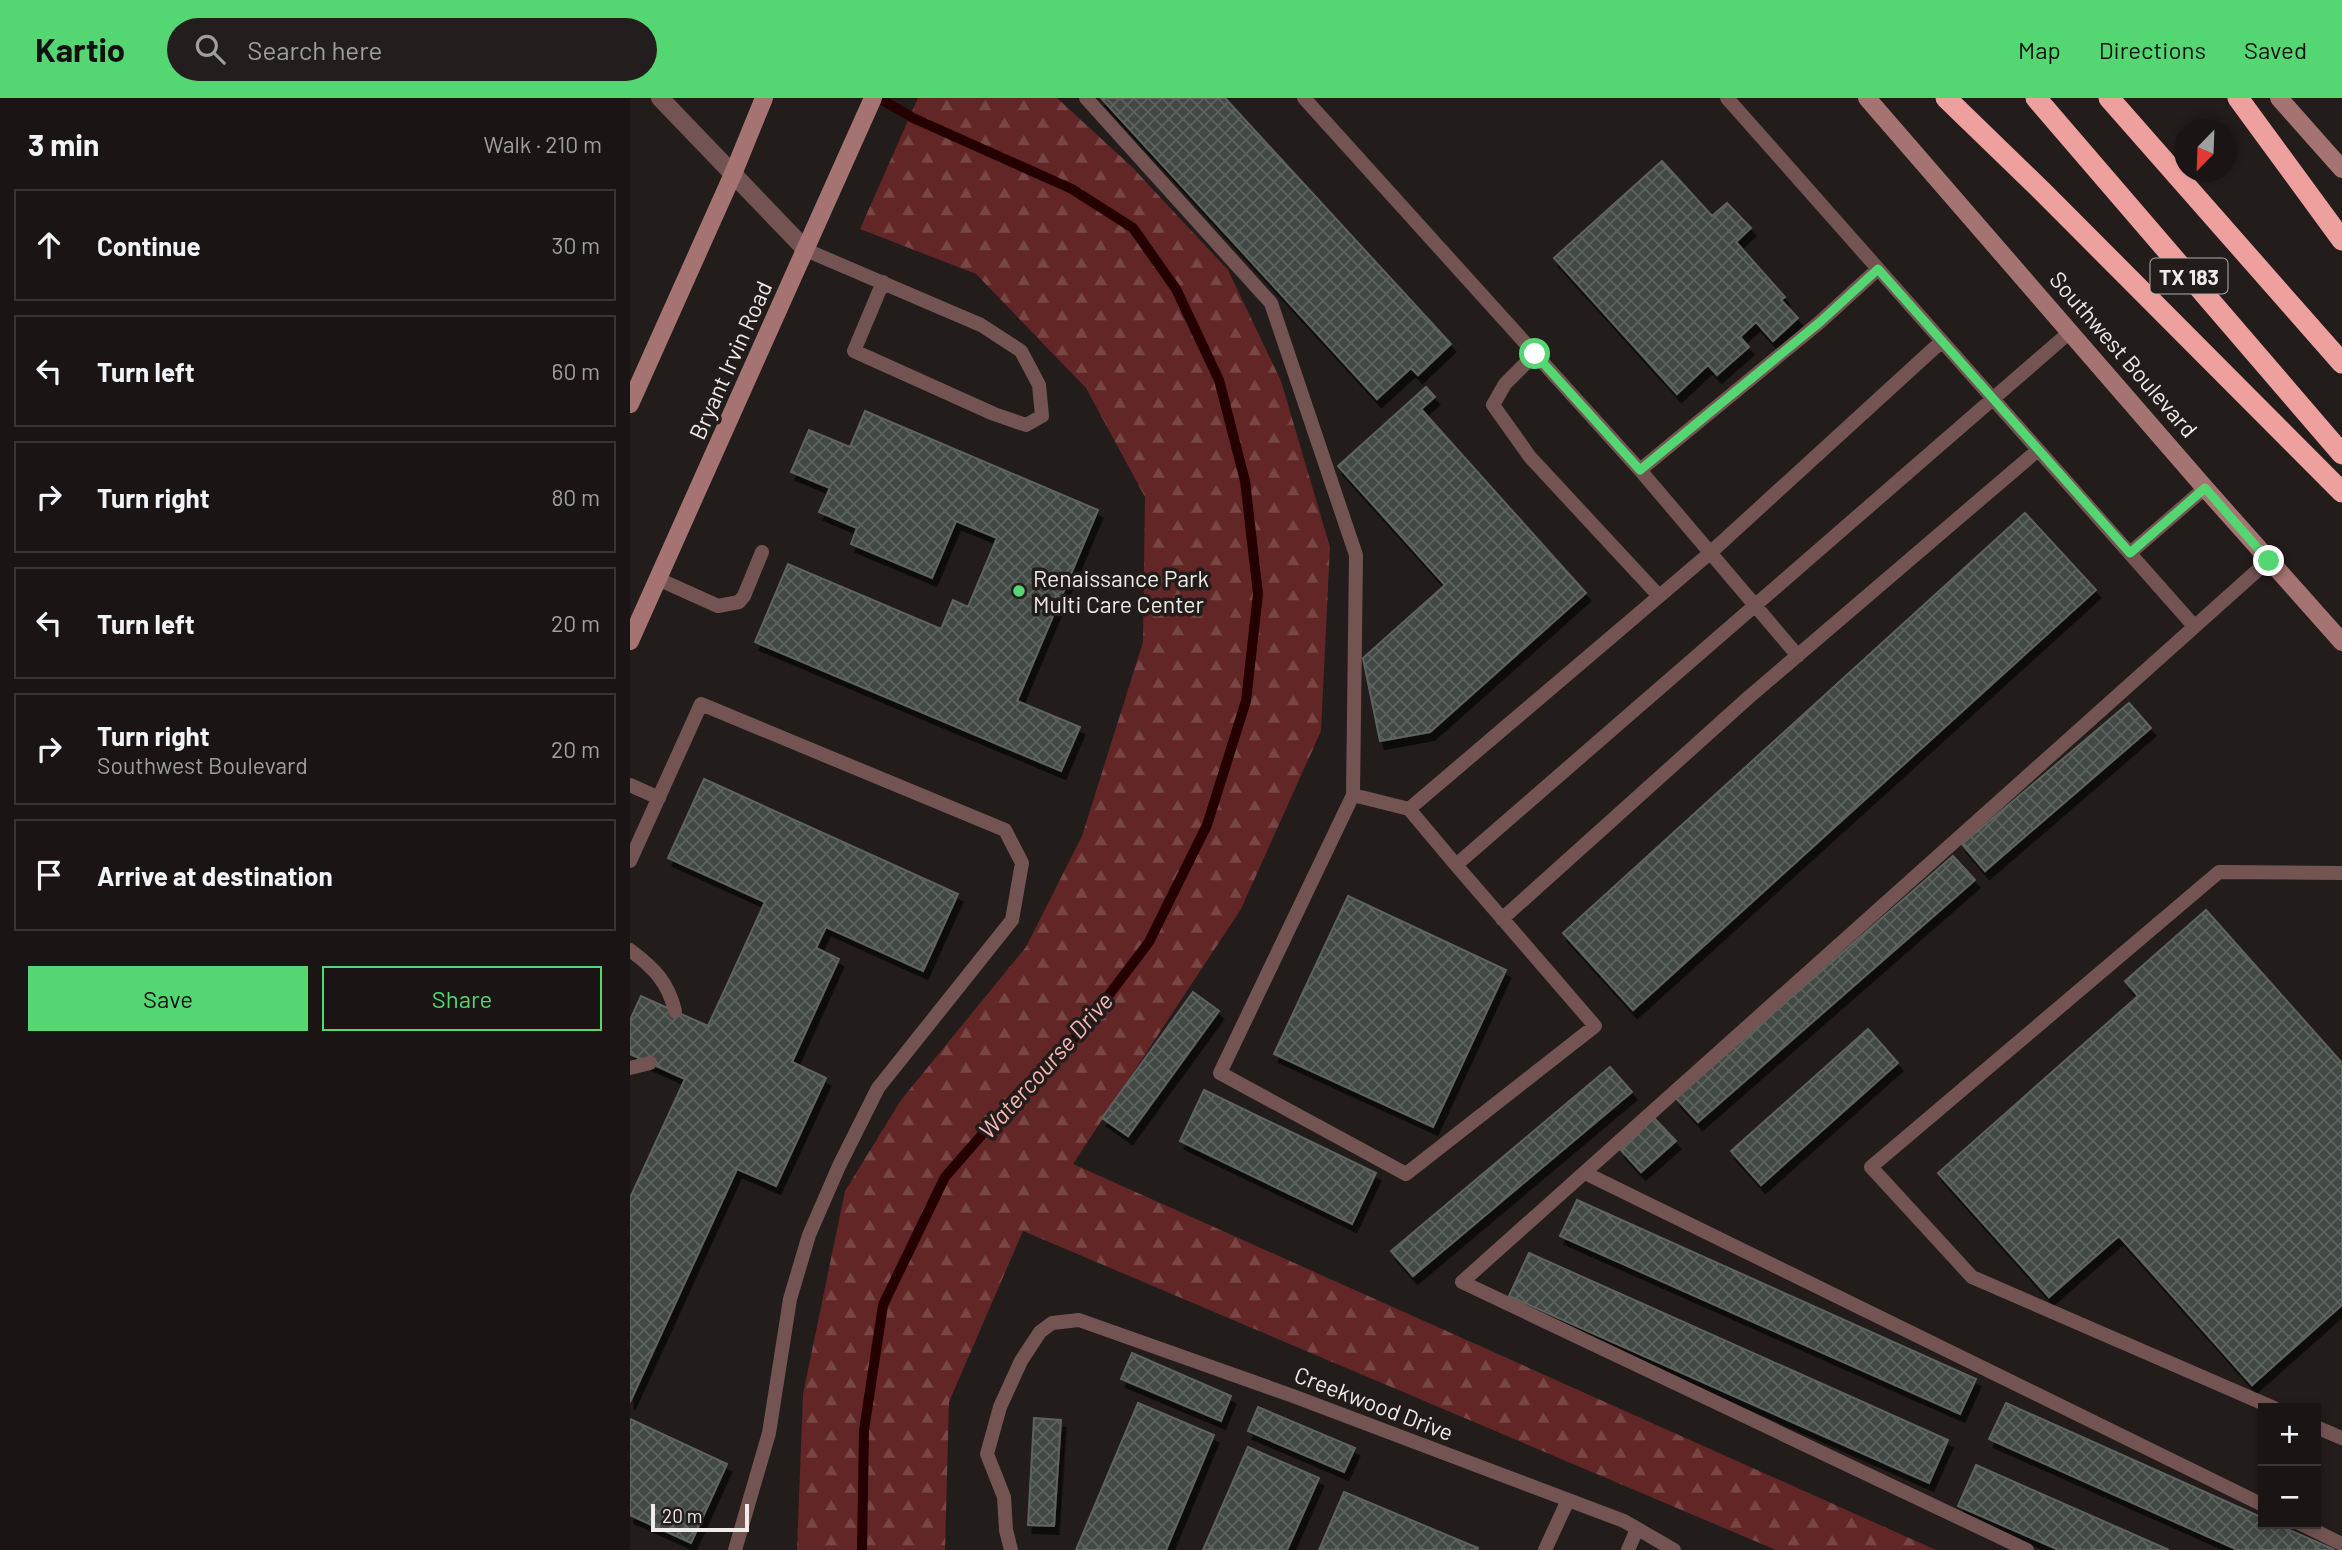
<!DOCTYPE html>
<html lang="en">
<head>
<meta charset="utf-8">
<style>
  :root { --surface:#1a1514; --page:#231e1d; --text:#f1f3f6; --muted:#9f9fa0; --line:#383434; --accent:#54d672 }
  body { margin:0; font-family:Barlow,sans-serif; background:var(--page); color:var(--text) }
  .controls { position:absolute; right:21px; bottom:21px; display:grid; overflow:hidden; border-radius:0px; box-shadow:0 4px 10px #0003 }
  .controls button { width:63px; height:63px; display:grid; place-items:center; padding:0; border:0; border-bottom:2px solid var(--line); background:var(--surface); color:var(--text); font:35px sans-serif }
  .compass { position:absolute; left:1544px; top:21px; width:63px; height:63px; border-radius:50%; background:var(--surface); box-shadow:0 4px 10px #0003; rotate:203deg }
  .scale { position:absolute; left:21px; bottom:18px; width:98px; box-sizing:border-box; padding-left:7px; border:4px solid #efebea; border-top:0; font-size:19px; line-height:24px; white-space:nowrap; color:#efebea; -webkit-text-stroke:5px #221c1b; paint-order:stroke }
  .stop { position:absolute; width:21px; height:21px; margin:-16px; border:5px solid #54d672; border-radius:50%; background:#fff }
  .stop.end { background:#54d672; border-color:#fff; box-shadow:0 2px 7px #0008 }
  .list { margin:0; padding:0; list-style:none }
  h2 { display:flex; justify-content:space-between; align-items:center; height:91px; margin:0; padding:0 28px; font-size:30px }
  h2 small { font-size:23px; font-weight:400; color:var(--muted) }
  .list li { display:grid; grid-template-columns:46px 1fr auto; gap:21px; align-items:center; box-sizing:border-box; height:112px; margin:0 14px 14px; padding:0 14px; border:2px solid var(--line); border-radius:0px }
  .list b { display:block; font-size:26px; white-space:nowrap }
  .list p { margin:0; font-size:23px; white-space:nowrap; color:var(--muted) }
  .list em { font-size:23px; font-style:normal; color:var(--muted) }
  .actions { display:flex; gap:14px; padding:21px 28px }
  .actions a { flex:1; padding:16px 0; border:2px solid var(--accent); border-radius:0px; text-align:center; font-size:24px; color:var(--accent) }
  .actions .main { background:var(--accent); color:#111 }
  .icon { flex:none; width:38px; height:38px; fill:none; stroke:currentColor; stroke-width:2; stroke-linecap:round; stroke-linejoin:round }
  .map { position:relative; flex:none; width:1712px; height:1452px; overflow:hidden }
  header { display:flex; align-items:center; gap:42px; box-sizing:border-box; height:98px; padding:0 35px; background:var(--accent); color:#111 }
  header strong { font-size:33px }
  nav { display:flex; gap:38px; margin-inline-start:auto; font-size:24px }
  .search { width:490px; height:63px; background:var(--page); display:flex; align-items:center; gap:18px; box-sizing:border-box; padding:0 24px; border-radius:38px; color:var(--muted); font-size:26px }
  main { display:flex }
  aside { flex:1; background:var(--surface) }
  .map>svg:first-child { display:block }
  .forest { fill:url(#forest-firs) }
  .lines { fill:none; stroke-linecap:round; stroke-linejoin:round }
  .stream { stroke:#250001; stroke-width:10 }
  .building { fill:url(#building-cross-hatch); stroke:#5e645f; stroke-width:2; filter:url(#shadow) }
  .lane { stroke:#745453; stroke-width:14 }
  .street { stroke:#745453; stroke-width:18 }
  .secondary { stroke:#a57371; stroke-width:18 }
  .highway { stroke:#eea09e; stroke-width:21 }
  .route { stroke:#54d672; stroke-width:9 }
  .poi-dot { fill:#54d672; stroke:#221c1b; stroke-width:2.5 }
  .labels { text-anchor:middle; dominant-baseline:central; stroke-width:7; stroke-linejoin:round; paint-order:stroke }
  .shield { fill:#221c1b; stroke:#b2adac; stroke-width:2 }
  .shield-label { font-size:21px; font-weight:bold; fill:#efebea }
  .street-label { font-size:23px; fill:#efebea; stroke:#221c1b }
  .poi-label { font-size:23px; fill:#efebea; stroke:#221c1b; text-anchor:start }
  .water-label { font-size:24px; font-style:italic; fill:#f8b8b6; stroke:#221c1b }
</style>
</head>
<body>
<header>
<strong>Kartio</strong>
<div class="search"><svg class="icon" aria-label="search" viewBox="0 0 24 24"><circle cx="10" cy="10" r="6"/><path d="M15 15l6 6"/></svg>Search here</div>
<nav><a>Map</a><a>Directions</a><a>Saved</a></nav>
</header>
<main>
<aside>
<h2>3 min<small>Walk · 210 m</small></h2>
<ul class="list">
<li><svg class="icon" aria-label="ahead" viewBox="0 0 24 24"><path d="M12 20V5M6 11l6-6 6 6"/></svg><div><b>Continue</b></div><em>30 m</em></li>
<li><svg class="icon" aria-label="left" viewBox="0 0 24 24"><path d="M17 20v-9H6M10 6l-5 5 5 5"/></svg><div><b>Turn left</b></div><em>60 m</em></li>
<li><svg class="icon" aria-label="right" viewBox="0 0 24 24"><path d="M7 20v-9h11M14 6l5 5-5 5"/></svg><div><b>Turn right</b></div><em>80 m</em></li>
<li><svg class="icon" aria-label="left" viewBox="0 0 24 24"><path d="M17 20v-9H6M10 6l-5 5 5 5"/></svg><div><b>Turn left</b></div><em>20 m</em></li>
<li><svg class="icon" aria-label="right" viewBox="0 0 24 24"><path d="M7 20v-9h11M14 6l5 5-5 5"/></svg><div><b>Turn right</b><p>Southwest Boulevard</p></div><em>20 m</em></li>
<li><svg class="icon" aria-label="arrive" viewBox="0 0 24 24"><path d="M6 21V4h12l-3 4 3 4H6"/></svg><div><b>Arrive at destination</b></div></li>
</ul>
<div class="actions"><a class="main">Save</a><a>Share</a></div>
</aside>
<div class="map">
<svg width="1712" height="1452" viewBox="0 0 1712 1452">
  <defs>
    <pattern id="forest-firs" width="22" height="20" patternUnits="userSpaceOnUse" patternTransform="scale(1.75)"><rect width="22" height="20" fill="#622627"/><path d="M5 1l3.5 6h-7zM16 11l3.5 6h-7z" fill="#794646"/></pattern>
    <pattern id="building-cross-hatch" width="8" height="8" patternUnits="userSpaceOnUse" patternTransform="scale(1.75)"><rect width="8" height="8" fill="#434844"/><path d="M0 0l8 8M0 8l8-8" fill="none" stroke="#5e635f"/></pattern>
    <filter id="shadow"><feDropShadow dx="4.5" dy="8" stdDeviation="0" flood-color="#0009"/></filter>
  </defs>
  <rect width="100%" height="100%" fill="#221c1b"/>
  <path class="forest" d="M 288,0 L 427,0 L 502,69 L 598,172 L 651,283 L 700,449 L 691,633 L 611,811 L 443,1066 L 1306,1452 L 1146,1452 L 393,1133 L 319,1304 L 315,1452 L 167,1452 L 173,1296 L 215,1093 L 271,1002 L 396,849 L 452,738 L 513,544 L 515,399 L 456,290 L 346,176 L 230,131 Z"/>
  <g class="lines">
    <path class="stream" d="M 232,1452 L 234,1332 L 253,1207 L 315,1079 L 391,992 L 450,935 L 519,844 L 577,727 L 616,603 L 628,496 L 615,383 L 589,282 L 546,191 L 503,130 L 442,91 L 283,20 L 249,0"/>
  </g>
  <path class="building" d="M 471,0 L 595,0 L 821,246 L 788,277 L 781,270 L 747,301 Z
    M 1032,63 L 1082,118 L 1097,105 L 1121,130 L 1106,144 L 1155,199 L 1151,202 L 1168,220 L 1143,243 L 1126,224 L 1110,239 L 1119,249 L 1087,277 L 1078,267 L 1047,296 L 924,160 Z
    M 796,289 L 805,299 L 791,311 L 956,495 L 800,634 L 750,643 L 733,560 L 815,487 L 708,368 Z
    M 235,313 L 468,412 L 387,603 L 450,629 L 431,673 L 125,544 L 158,466 L 311,531 L 323,502 L 338,509 L 367,440 L 326,423 L 302,480 L 221,446 L 227,430 L 189,414 L 200,390 L 161,374 L 179,332 L 220,349 Z
    M 1395,415 L 1466,492 L 1003,912 L 933,835 Z
    M 1499,605 L 1521,630 L 1355,773 L 1332,746 Z
    M 74,681 L 328,796 L 293,873 L 196,829 L 186,850 L 209,861 L 162,964 L 196,980 L 146,1088 L 107,1071 L 0,1304 L 0,1100 L 55,981 L 0,956 L 0,922 L 11,898 L 78,928 L 135,804 L 38,760 Z
    M 1323,758 L 1345,782 L 1068,1024 L 1046,1000 Z
    M 718,798 L 876,872 L 803,1029 L 644,956 Z
    M 1576,812 L 1712,965 L 1712,1207 L 1622,1287 L 1489,1138 L 1419,1199 L 1308,1075 L 1508,898 L 1495,883 Z
    M 563,894 L 589,913 L 498,1038 L 472,1020 Z
    M 1238,931 L 1268,965 L 1131,1087 L 1101,1053 Z
    M 980,969 L 1002,994 L 783,1178 L 761,1153 Z
    M 574,992 L 746,1075 L 722,1126 L 550,1043 Z
    M 1024,1020 L 1046,1043 L 1011,1074 L 990,1051 Z
    M 947,1102 L 1346,1281 L 1330,1316 L 930,1138 Z
    M 899,1155 L 1318,1342 L 1299,1385 L 879,1198 Z
    M 502,1255 L 601,1298 L 591,1323 L 491,1281 Z
    M 508,1305 L 584,1337 L 536,1452 L 446,1452 Z
    M 1376,1305 L 1633,1420 L 1633,1426 L 1646,1426 L 1705,1452 L 1608,1452 L 1359,1341 Z
    M 628,1309 L 725,1350 L 714,1374 L 618,1333 Z
    M 404,1320 L 431,1322 L 424,1428 L 398,1427 Z
    M 0,1321 L 97,1366 L 61,1445 L 0,1417 Z
    M 618,1349 L 689,1380 L 657,1452 L 573,1452 Z
    M 1346,1367 L 1539,1452 L 1429,1452 L 1328,1408 Z
    M 714,1394 L 848,1450 L 847,1452 L 689,1452 Z"/>
  <g class="lines">
    <path class="lane" d="M 456,0 L 641,205 L 726,457 L 723,697 L 590,975 L 776,1076 L 965,928 L 826,767 L 1441,233
      M 674,0 L 1010,372 L 1168,558
      M 1097,0 L 1564,528
      M 176,152 L 351,227 L 391,253 L 409,287 L 412,318 L 396,327 L 364,316 L 224,253 L 253,184
      M 905,256 L 875,286 L 863,307 L 900,359 L 1029,498
      M 1010,372 L 1190,224 L 1248,171
      M 1500,455 L 1575,390
      M 28,481 L 88,508 L 109,504 L 114,498 L 132,454
      M 0,687 L 29,700
      M 723,697 L 779,711 L 826,767
      M 779,711 L 1080,455 L 1312,243
      M 0,763 L 71,606 L 375,732 L 392,765 L 382,822 L 248,990 L 209,1068 L 179,1137 L 160,1201 L 139,1335 L 105,1452
      M 872,821 L 1119,599 L 1408,352
      M 0,852 C 24,870 38,884 45,913
      M 0,970 L 20,965
      M 955,1075 L 1633,1407
      M 1644,1310 L 1342,1179 L 1241,1069 L 1589,774 L 1712,775
      M 1686,1329 L 1712,1340
      M 1671,1426 L 1712,1446
      M 381,1452 L 376,1432 L 374,1399 L 357,1356 L 370,1309 L 391,1263 L 410,1234 L 422,1225 L 449,1222 L 663,1298 L 994,1423 L 1044,1452
      M 915,1452 L 938,1402
      M 998,1452 L 1007,1431
      M 1397,1452 L 832,1184 L 1639,462"/>
    <path class="street" d="M 30,0 L 176,152"/>
    <path class="secondary" d="M 1237,0 L 1575,390 L 1712,544
      M 1649,0 L 1712,71
      M 0,306 L 103,76 L 134,0
      M 0,543 L 243,0"/>
    <path class="highway" d="M 1316,0 L 1412,93 L 1712,394
      M 1406,0 L 1712,356
      M 1479,0 L 1712,265
      M 1608,0 L 1712,142"/>
  </g>
  <g class="lines">
    <path class="route" d="M 905,256 L 1010,372 L 1190,224 L 1248,171 L 1500,455 L 1575,390 L 1639,463"/>
  </g>
  <circle class="poi-dot" cx="389" cy="493" r="7"/>
  <g class="labels">
    <rect class="shield" x="1520.5" y="160.5" width="77" height="35" rx="5"/>
    <g class="shield-label">
      <text x="1559" y="178">TX 183</text>
    </g>
    <g class="street-label">
      <text transform="translate(1494 256) rotate(49)">Southwest Boulevard</text>
      <text transform="translate(100 262) rotate(-66)">Bryant Irvin Road</text>
      <text transform="translate(744 1305) rotate(21)">Creekwood Drive</text>
    </g>
    <g class="poi-label">
      <text x="403" y="480">Renaissance Park<tspan x="403" dy="26">Multi Care Center</tspan></text>
    </g>
    <g class="water-label">
      <text transform="translate(415 967) rotate(-48)">Watercourse Drive</text>
    </g>
  </g>
</svg>
<div class="controls">
<button>+</button>
<button>−</button>
</div>
<svg class="compass" viewBox="-18 -18 36 36"><path d="M0-13l5 13h-10z" fill="#e53935"/><path d="M0 13l5-13h-10z" fill="#9f9fa0"/></svg>
<div class="scale">20 m</div>
<div class="stop" style="left:905px;top:256px"></div>
<div class="stop end" style="left:1639px;top:463px"></div>
</div>
</main>
</body>
</html>
